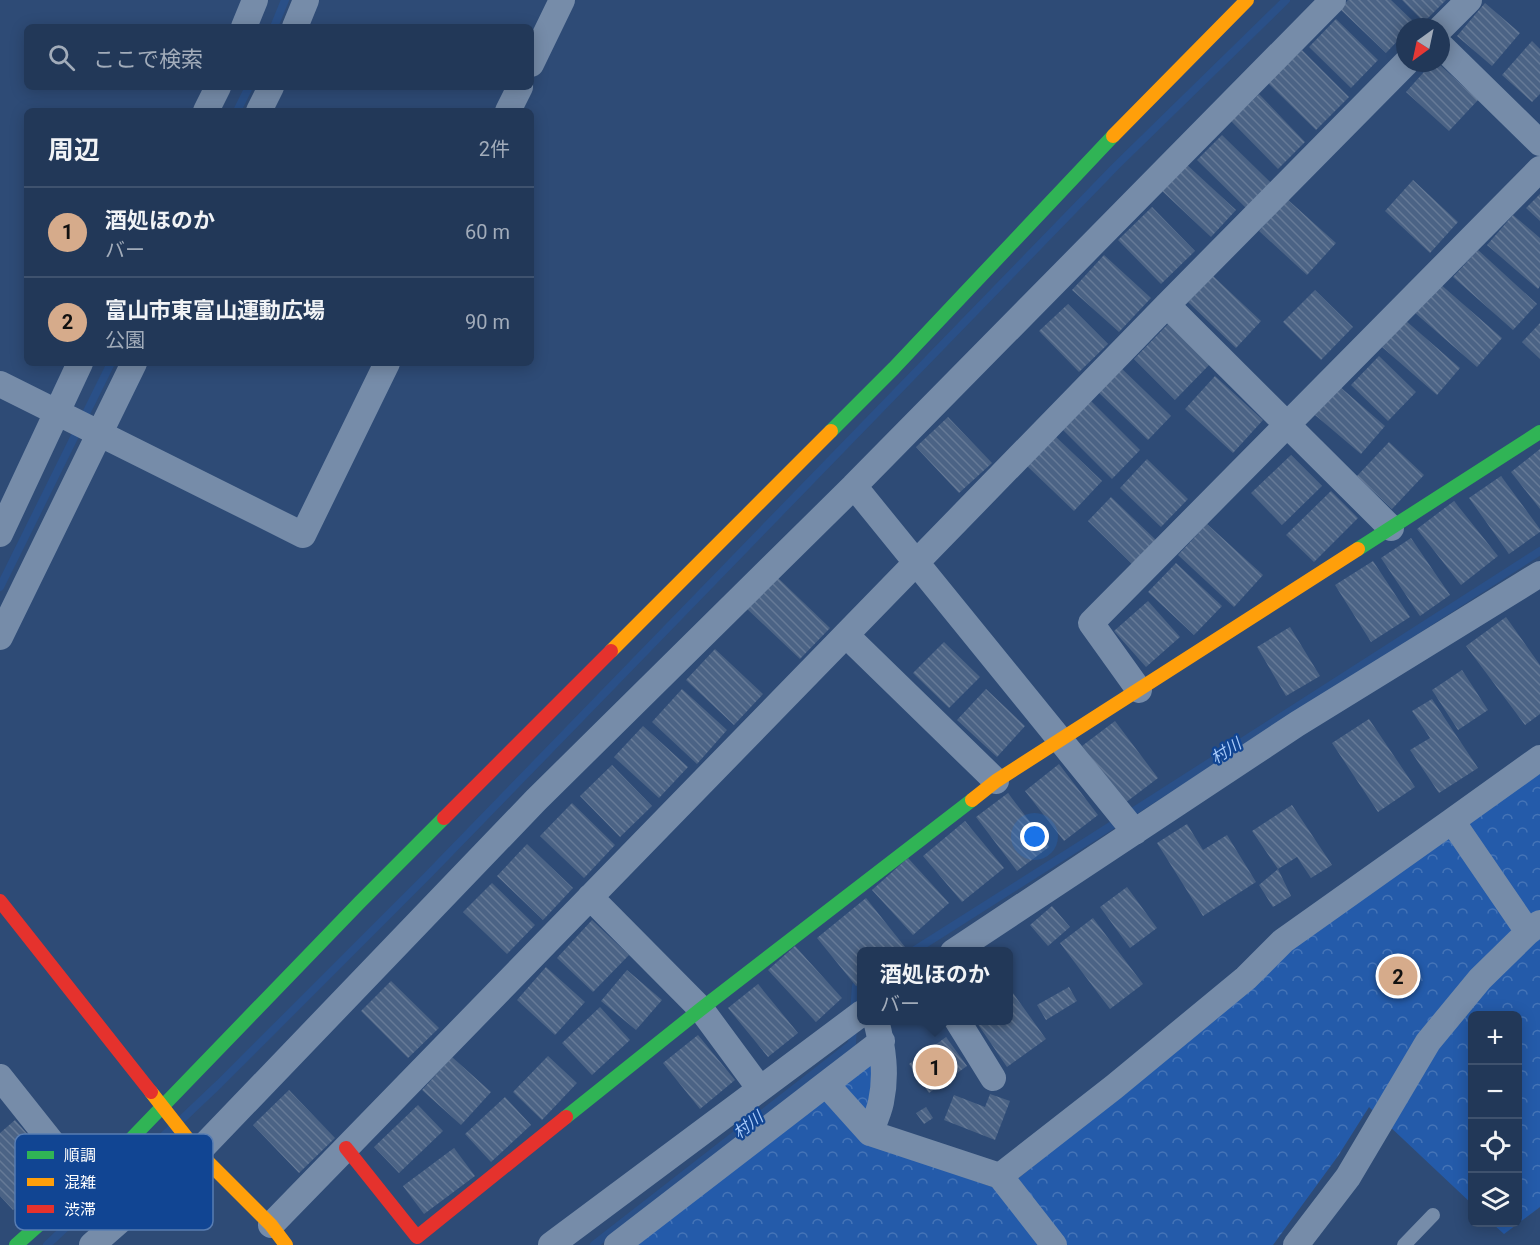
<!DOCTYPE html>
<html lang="ja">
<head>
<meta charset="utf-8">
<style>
  :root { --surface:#223858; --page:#2e4361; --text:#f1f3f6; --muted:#a2acba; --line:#3f526e; --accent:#d6ab8b }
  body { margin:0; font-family:Roboto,"Noto Sans JP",sans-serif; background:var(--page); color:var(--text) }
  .controls { position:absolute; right:18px; bottom:18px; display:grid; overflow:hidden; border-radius:9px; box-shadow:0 3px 15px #0003 }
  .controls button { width:54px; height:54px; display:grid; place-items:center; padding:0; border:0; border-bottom:2px solid var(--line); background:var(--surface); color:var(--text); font:30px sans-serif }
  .compass { position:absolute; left:1396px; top:18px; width:54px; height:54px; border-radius:50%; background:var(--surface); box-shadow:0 3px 15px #0003; rotate:213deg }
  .you { position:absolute; left:1035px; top:837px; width:21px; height:21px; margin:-15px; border:4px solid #fff; border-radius:50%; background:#1a73e8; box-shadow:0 0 0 9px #1a73e833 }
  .badge { display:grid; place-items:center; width:39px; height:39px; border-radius:50%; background:var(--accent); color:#111; font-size:20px; font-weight:700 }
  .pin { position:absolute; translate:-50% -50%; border:3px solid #fff; box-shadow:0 2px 6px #0006 }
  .popup { position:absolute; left:857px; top:947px; width:156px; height:78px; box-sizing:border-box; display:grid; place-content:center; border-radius:9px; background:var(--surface); filter:drop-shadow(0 2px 4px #0005); font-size:20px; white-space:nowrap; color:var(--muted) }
  .popup b { font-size:22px; color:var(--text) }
  .popup::after { content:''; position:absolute; left:50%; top:100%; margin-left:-12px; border:12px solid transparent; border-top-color:var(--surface) }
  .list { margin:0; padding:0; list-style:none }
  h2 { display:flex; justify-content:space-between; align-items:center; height:78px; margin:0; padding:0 24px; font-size:26px }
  h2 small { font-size:20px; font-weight:400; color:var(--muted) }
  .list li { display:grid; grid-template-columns:39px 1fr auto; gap:18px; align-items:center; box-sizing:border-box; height:90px; padding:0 24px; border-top:2px solid var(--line) }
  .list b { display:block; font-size:22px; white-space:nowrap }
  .list p { margin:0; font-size:20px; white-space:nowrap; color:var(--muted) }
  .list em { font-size:20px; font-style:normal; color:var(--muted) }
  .icon { flex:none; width:33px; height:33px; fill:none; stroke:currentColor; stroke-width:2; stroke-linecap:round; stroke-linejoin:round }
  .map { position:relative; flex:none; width:1540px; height:1245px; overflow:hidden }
  .search { position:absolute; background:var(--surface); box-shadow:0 3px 15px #0003; left:24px; top:24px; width:510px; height:66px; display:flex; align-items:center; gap:15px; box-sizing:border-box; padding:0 21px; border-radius:9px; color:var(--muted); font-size:22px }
  .panel { position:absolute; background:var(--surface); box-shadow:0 3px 15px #0003; left:24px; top:108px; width:510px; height:258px; border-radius:9px }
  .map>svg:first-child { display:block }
  .park { fill:url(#park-crowns) }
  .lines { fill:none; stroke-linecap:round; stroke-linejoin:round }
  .stream { stroke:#2a5088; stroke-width:8 }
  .building { fill:url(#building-back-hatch) }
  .lane { stroke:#768ca9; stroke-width:14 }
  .street { stroke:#768ca9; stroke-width:26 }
  .fast { stroke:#30b455; stroke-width:14 }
  .slow { stroke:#ff9f0a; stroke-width:14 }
  .jam { stroke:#e5322d; stroke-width:14 }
  .labels { text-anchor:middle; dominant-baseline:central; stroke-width:4.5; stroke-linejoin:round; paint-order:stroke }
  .water-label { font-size:16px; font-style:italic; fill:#a9cbfa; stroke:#114593 }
  .key { fill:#114593; stroke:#587db3; stroke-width:1.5 }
  .key-label { font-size:16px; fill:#fff }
</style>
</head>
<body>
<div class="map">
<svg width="1540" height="1245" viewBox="0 0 1540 1245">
  <defs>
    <pattern id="park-crowns" width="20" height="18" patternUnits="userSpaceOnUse" patternTransform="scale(1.5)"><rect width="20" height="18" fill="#245baa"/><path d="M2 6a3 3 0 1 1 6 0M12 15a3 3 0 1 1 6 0" fill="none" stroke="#4574b7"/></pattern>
    <pattern id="building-back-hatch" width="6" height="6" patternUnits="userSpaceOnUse" patternTransform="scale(1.5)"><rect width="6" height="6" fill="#4b6385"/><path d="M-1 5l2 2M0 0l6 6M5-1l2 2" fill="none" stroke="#667a97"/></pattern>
  </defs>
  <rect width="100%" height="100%" fill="#2e4b76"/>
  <path class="park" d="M 1540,768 L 1540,1207 L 1504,1234 L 1492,1223 L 1518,1222 L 1518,1016 L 1472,1016 L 1472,1204 L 1369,1107 L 1338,1156 L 1273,1245 L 630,1245 L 873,1057 L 873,1144 L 1003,1191 L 1124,1092 L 1295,944 Z"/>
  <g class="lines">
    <path class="stream" d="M 274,27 L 285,0
      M 237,111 L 249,87
      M 0,587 L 111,363
      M 912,952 L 1095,836 L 1540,551
      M 854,1013 L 856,986 L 862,983
      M 180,1121 L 219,1084 L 427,876 L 1116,166 L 1286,0
      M 47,1245 L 171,1129
      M 594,1245 L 852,1044 L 853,1026"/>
  </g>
  <path class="building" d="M 1348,0 L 1391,0 L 1415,23 L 1411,27 L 1405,27 L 1405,33 L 1386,53 L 1340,9 Z
    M 1402,0 L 1446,0 L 1424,22 Z
    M 1485,3 L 1520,33 L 1492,66 L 1457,36 Z
    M 1336,19 L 1378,60 L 1351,88 L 1309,47 Z
    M 1532,41 L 1540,49 L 1540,94 L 1532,102 L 1502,75 Z
    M 1302,50 L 1349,97 L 1316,130 L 1268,83 Z
    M 1432,63 L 1438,63 L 1478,100 L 1449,131 L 1406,92 Z
    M 1259,94 L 1305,142 L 1278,169 L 1231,121 Z
    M 1222,135 L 1271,183 L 1246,208 L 1197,160 Z
    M 1185,163 L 1236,210 L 1211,237 L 1160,189 Z
    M 1413,180 L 1458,222 L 1430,253 L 1385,211 Z
    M 1540,194 L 1540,221 L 1526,208 Z
    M 1287,199 L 1336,243 L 1307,275 L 1259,231 Z
    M 1152,207 L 1195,251 L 1161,284 L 1118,240 Z
    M 1513,215 L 1540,238 L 1540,286 L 1538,289 L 1487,245 Z
    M 1478,250 L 1537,304 L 1513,330 L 1453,277 Z
    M 1104,255 L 1151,298 L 1119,332 L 1072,290 Z
    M 1213,276 L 1261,321 L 1236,348 L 1188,302 Z
    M 1439,283 L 1502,338 L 1477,367 L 1414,312 Z
    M 1315,290 L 1353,327 L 1321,360 L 1283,322 Z
    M 1068,304 L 1108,344 L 1079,372 L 1039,331 Z
    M 1405,320 L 1460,368 L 1437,395 L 1382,347 Z
    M 1540,323 L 1540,359 L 1522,342 Z
    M 1168,324 L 1210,364 L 1175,400 L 1134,359 Z
    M 1379,356 L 1416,392 L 1388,421 L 1351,385 Z
    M 1119,366 L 1171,416 L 1148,440 L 1096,390 Z
    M 1215,376 L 1263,420 L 1233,453 L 1185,409 Z
    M 1339,386 L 1385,426 L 1361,454 L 1315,415 Z
    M 1091,401 L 1140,450 L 1112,479 L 1063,430 Z
    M 948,417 L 992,463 L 959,493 L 916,447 Z
    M 1055,436 L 1102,481 L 1074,511 L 1027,466 Z
    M 1389,442 L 1424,475 L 1392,509 L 1357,476 Z
    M 1540,449 L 1540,509 L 1511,472 Z
    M 1291,455 L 1322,486 L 1282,525 L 1251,493 Z
    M 1147,459 L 1188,499 L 1161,527 L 1120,488 Z
    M 1501,476 L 1540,529 L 1540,532 L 1509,554 L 1469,498 Z
    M 1331,491 L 1358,518 L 1314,562 L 1286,535 Z
    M 1111,497 L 1156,540 L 1132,564 L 1088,521 Z
    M 1454,501 L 1498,556 L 1461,585 L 1417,529 Z
    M 1207,524 L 1263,575 L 1234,607 L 1178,555 Z
    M 1411,538 L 1450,595 L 1420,616 L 1381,558 Z
    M 1373,561 L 1410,617 L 1371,642 L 1335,585 Z
    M 1176,563 L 1222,606 L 1194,635 L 1148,592 Z
    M 776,576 L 830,628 L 800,659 L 746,608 Z
    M 1148,601 L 1180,637 L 1146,667 L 1114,631 Z
    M 1506,617 L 1540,665 L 1540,714 L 1525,725 L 1466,646 Z
    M 1290,627 L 1320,676 L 1286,696 L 1257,647 Z
    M 944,642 L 980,677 L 949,708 L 913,673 Z
    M 715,649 L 763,694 L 734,725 L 686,680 Z
    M 1462,670 L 1488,710 L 1458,730 L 1432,690 Z
    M 682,689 L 727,730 L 697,764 L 652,722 Z
    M 986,689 L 1025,726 L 997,757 L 957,720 Z
    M 1432,699 L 1478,768 L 1439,793 L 1410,750 L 1430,738 L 1412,711 Z
    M 1369,719 L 1415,787 L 1378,812 L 1332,743 Z
    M 1115,721 L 1158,778 L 1125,803 L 1082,746 Z
    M 643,726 L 688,767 L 659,798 L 614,757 Z
    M 1059,764 L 1098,815 L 1064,841 L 1025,791 Z
    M 612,765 L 652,806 L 620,837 L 580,796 Z
    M 1008,793 L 1049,847 L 1017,871 L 976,817 Z
    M 572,803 L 615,845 L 584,878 L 540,836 Z
    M 1292,805 L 1332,865 L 1311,878 L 1297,857 L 1278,869 L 1291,896 L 1273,907 L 1259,885 L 1278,869 L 1252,831 Z
    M 965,821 L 1004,868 L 962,902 L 923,856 Z
    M 1187,824 L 1203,850 L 1227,835 L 1256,882 L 1203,916 L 1157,843 Z
    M 527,844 L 573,888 L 543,920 L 497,876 Z
    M 908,858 L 949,903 L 913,935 L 872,890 Z
    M 492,883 L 535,925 L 507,954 L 463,912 Z
    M 1127,887 L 1157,928 L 1130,948 L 1100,907 Z
    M 866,898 L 905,947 L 899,952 L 862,952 L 862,982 L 856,986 L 817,938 Z
    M 1052,906 L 1070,927 L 1048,946 L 1030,925 Z
    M 1093,918 L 1143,984 L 1110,1009 L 1060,943 Z
    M 592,920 L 629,955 L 593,992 L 557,958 Z
    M 795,946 L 842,998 L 816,1022 L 768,970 Z
    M 546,967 L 585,1002 L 555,1035 L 517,1000 Z
    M 627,970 L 662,1000 L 636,1030 L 601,1001 Z
    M 391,981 L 439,1028 L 408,1058 L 361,1011 Z
    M 758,984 L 798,1033 L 768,1057 L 728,1008 Z
    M 1008,986 L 1046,1039 L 1007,1067 L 975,1020 L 1008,1020 Z
    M 1069,987 L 1077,1001 L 1046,1020 L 1037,1005 Z
    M 600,1007 L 630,1040 L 592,1075 L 562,1043 Z
    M 698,1035 L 735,1080 L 700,1109 L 663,1063 Z
    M 946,1037 L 967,1066 L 929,1093 L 909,1064 Z
    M 548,1056 L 577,1083 L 542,1120 L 513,1092 Z
    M 452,1057 L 491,1092 L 461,1125 L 422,1090 Z
    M 289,1090 L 335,1138 L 299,1173 L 253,1125 Z
    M 990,1094 L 1010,1101 L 995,1140 L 944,1120 L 954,1095 L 985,1107 Z
    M 505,1097 L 531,1125 L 491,1162 L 465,1134 Z
    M 418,1105 L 443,1131 L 399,1173 L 374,1147 Z
    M 926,1107 L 933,1118 L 924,1124 L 916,1113 Z
    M 15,1120 L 59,1170 L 13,1210 L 0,1196 L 0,1133 Z
    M 454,1148 L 475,1176 L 424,1214 L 403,1186 Z"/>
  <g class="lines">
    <path class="lane" d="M 1404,1245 L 1433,1215"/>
    <path class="street" d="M 244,27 L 255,0
      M 295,27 L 306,0
      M 1441,28 L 1469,0
      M 1441,46 L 1540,143
      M 531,64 L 562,0
      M 206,111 L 218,87
      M 259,111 L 271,87
      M 508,111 L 520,87
      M 1167,305 L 1391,528
      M 0,384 L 303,535 L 387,363
      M 854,486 L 1333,0
      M 0,534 L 80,363
      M 846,635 L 996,781
      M 0,637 L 134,363
      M 1139,690 L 1091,623 L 1540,169
      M 590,897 L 701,1009 L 760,1089
      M 1528,932 L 1452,821 L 1540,758
      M 953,952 L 1297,724 L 1540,574
      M 876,1020 C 883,1048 887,1074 881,1102 C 879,1112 874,1123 870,1133 L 1000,1176
      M 957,1020 L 993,1078
      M 0,1077 L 85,1184
      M 870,1133 L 826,1084 L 882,1041
      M 271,1225 L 1167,305 L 1406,63
      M 92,1245 L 198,1152 L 536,800 L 854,486 L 1135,832
      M 551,1245 L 862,1013
      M 617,1245 L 826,1084
      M 1054,1245 L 1000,1176 L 1114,1087 L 1246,978 L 1283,941 L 1452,821
      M 1296,1245 L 1348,1177 L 1428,1042 L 1480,979 L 1528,932 L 1540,923"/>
    <path class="fast" d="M 831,431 L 894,368 L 1113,136
      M 1358,549 L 1540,432
      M 566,1117 L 701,1009 L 972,800
      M 16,1245 L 105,1166 L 360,902 L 444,818"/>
    <path class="slow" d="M 1113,136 L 1247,0
      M 611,651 L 831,431
      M 972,800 L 996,781 L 1358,549
      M 151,1092 L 198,1152 L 271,1225 L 286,1245"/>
    <path class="jam" d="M 444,818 L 611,651
      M 0,901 L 151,1092
      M 346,1148 L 417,1237 L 566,1117"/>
  </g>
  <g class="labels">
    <g class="water-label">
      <text transform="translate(1226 751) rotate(-33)">村川</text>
      <text transform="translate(748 1125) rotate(-38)">村川</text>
    </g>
  </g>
  <rect x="15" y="1134" width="198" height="96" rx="9" class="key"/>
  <rect x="27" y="1151" width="27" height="8" fill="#30b455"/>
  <rect x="27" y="1178" width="27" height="8" fill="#ff9f0a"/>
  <rect x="27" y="1205" width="27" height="8" fill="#e5322d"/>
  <g class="key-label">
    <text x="64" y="1161">順調</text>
    <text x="64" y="1188">混雑</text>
    <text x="64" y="1215">渋滞</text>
  </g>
</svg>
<div class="controls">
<button>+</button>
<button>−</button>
<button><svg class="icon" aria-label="locate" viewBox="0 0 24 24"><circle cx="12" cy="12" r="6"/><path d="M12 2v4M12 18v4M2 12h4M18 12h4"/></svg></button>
<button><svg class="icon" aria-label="layers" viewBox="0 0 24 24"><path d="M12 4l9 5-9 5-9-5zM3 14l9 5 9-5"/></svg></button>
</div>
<svg class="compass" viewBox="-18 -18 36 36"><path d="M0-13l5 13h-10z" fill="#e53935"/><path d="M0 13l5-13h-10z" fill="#a2acba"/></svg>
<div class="you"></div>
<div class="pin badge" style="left:935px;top:1067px">1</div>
<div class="popup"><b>酒処ほのか</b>バー</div>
<div class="pin badge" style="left:1398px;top:976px">2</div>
<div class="search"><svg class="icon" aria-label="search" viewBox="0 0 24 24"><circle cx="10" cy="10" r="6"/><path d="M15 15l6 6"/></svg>ここで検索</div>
<section class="panel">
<h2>周辺<small>2件</small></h2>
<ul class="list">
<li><span class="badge">1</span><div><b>酒処ほのか</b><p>バー</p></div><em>60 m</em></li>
<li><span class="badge">2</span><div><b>富山市東富山運動広場</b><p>公園</p></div><em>90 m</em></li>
</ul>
</section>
</div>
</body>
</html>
